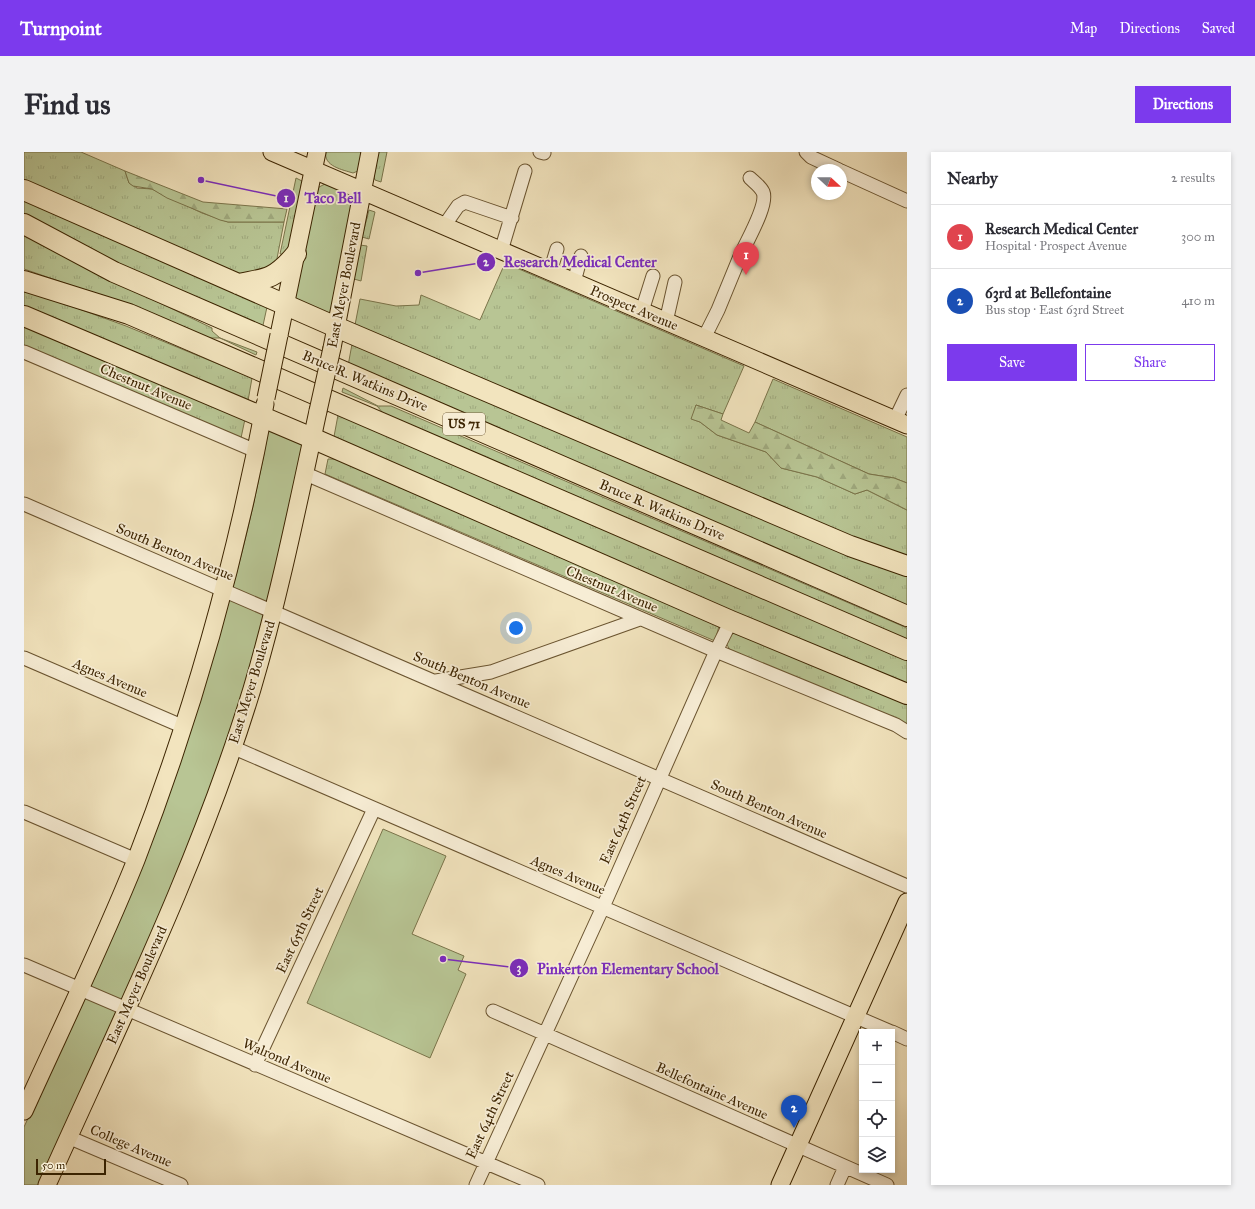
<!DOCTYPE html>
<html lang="en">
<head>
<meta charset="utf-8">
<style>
  :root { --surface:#fff; --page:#f2f2f3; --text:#2b2b33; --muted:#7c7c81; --line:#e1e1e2; --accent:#7c3aed }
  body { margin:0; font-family:"IM FELL Great Primer",serif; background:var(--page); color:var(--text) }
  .controls { position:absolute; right:12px; bottom:12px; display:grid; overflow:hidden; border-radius:0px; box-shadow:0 2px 6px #0003 }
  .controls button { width:36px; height:36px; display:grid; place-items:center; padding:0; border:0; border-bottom:1px solid var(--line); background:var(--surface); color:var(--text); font:20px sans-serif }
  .compass { position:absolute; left:787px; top:12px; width:36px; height:36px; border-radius:50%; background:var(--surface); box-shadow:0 2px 6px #0003; rotate:111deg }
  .scale { position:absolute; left:12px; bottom:10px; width:70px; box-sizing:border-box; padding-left:4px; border:2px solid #3c2401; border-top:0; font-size:11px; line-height:14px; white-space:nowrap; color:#3c2401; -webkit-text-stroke:3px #f7edd5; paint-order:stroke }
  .you { position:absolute; left:492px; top:476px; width:14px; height:14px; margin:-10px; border:3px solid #fff; border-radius:50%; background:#1a73e8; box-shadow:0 0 0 6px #1a73e833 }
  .badge { display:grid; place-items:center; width:26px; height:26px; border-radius:50%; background:var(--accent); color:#fff; font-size:13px; font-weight:700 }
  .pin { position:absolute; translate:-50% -33px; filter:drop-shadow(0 1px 2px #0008) }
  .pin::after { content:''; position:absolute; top:21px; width:14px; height:12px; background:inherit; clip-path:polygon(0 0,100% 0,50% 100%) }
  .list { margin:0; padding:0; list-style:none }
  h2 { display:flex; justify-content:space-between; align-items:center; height:52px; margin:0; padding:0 16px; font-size:17px }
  h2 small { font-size:13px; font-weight:400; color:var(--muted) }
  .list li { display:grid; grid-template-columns:26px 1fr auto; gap:12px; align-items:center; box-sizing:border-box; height:64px; padding:0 16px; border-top:1px solid var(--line) }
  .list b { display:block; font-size:15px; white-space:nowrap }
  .list p { margin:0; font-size:13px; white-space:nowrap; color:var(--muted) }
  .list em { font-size:13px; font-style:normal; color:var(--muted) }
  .actions { display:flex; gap:8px; padding:12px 16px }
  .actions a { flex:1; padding:9px 0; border:1px solid var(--accent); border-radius:0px; text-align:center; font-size:14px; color:var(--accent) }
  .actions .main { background:var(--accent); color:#fff }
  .icon { flex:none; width:22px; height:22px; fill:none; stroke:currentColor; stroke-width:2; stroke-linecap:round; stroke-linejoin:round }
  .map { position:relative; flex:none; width:883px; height:1033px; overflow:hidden; border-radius:0px }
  header { display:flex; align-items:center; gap:24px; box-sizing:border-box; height:56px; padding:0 20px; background:var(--accent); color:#fff }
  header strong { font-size:19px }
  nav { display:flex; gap:22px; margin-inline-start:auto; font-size:14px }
  .intro { display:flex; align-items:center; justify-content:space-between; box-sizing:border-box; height:96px; padding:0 24px }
  h1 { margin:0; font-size:28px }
  .button { padding:10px 18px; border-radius:0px; background:var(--accent); color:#fff; font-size:14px; font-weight:700 }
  main { display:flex; gap:24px; padding:0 24px }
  aside { flex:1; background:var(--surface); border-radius:0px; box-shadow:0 2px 6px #0003 }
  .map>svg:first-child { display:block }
  .grass { fill:url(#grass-tufts); stroke:#7a744a }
  .forest { fill:url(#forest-firs); stroke:#7a744a }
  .green { fill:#b8c594; stroke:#7a744a }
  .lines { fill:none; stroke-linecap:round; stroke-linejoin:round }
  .minor-casing { stroke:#6a5430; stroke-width:15 }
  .major-casing { stroke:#3c2401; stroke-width:19 }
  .highway-casing { stroke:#3c2401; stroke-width:22 }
  .minor { stroke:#f7edd5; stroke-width:13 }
  .major { stroke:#f2e4be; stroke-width:17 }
  .highway { stroke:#f2e4be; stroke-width:20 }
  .major-bridge-casing { stroke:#3c2401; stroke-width:19; stroke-linecap:butt }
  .major-bridge { stroke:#f2e4be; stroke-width:17 }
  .labels { text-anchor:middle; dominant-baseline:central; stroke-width:3.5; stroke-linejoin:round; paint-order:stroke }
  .shield { fill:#f7edd5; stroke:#746041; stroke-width:1 }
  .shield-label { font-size:13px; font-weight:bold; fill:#3c2401 }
  .street-label { font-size:14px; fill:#3c2401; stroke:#f7edd5 }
  .leader { fill:none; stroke:#7b2cbf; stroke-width:1.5 }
  .callout-dot { fill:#7b2cbf; stroke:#f7edd5; stroke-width:1.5 }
  .mark-label { font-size:12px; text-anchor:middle; font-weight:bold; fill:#fff }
  .callout-label { font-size:15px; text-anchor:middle; font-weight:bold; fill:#7b2cbf; stroke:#f7edd5; stroke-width:3.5; stroke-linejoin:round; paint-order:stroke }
</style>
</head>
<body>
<header>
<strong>Turnpoint</strong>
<nav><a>Map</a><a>Directions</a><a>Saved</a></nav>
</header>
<div class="intro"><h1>Find us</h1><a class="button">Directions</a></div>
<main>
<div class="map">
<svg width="883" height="1033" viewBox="0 0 883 1033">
  <defs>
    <pattern id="grass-tufts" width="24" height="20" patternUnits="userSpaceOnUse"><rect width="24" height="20" fill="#b8c594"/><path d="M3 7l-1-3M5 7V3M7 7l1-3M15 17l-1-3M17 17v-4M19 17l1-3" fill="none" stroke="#9fa97e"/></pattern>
    <pattern id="forest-firs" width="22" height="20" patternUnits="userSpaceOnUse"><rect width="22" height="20" fill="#b8c594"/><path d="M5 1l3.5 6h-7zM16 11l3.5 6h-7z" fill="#9fa97e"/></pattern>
  </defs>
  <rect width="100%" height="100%" fill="#f2e4be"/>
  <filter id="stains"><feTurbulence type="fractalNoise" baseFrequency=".005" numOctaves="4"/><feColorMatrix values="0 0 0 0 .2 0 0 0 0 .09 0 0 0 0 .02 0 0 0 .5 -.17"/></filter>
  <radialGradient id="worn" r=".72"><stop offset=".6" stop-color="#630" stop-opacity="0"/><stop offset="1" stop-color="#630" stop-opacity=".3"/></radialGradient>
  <path class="grass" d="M 0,0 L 57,0 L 101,19 L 105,31 L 113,36 L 128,37 L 178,61 L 204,70 L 260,70 L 251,117 L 215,124 L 0,31 Z
    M 354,0 L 363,0 L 357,30 L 351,28 L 350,25 Z
    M 272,26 L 278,29 L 266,95 L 263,103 L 256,102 Z
    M 0,45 L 243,155 L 238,178 L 96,113 L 0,63 Z
    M 345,58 L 351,60 L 345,87 L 338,85 Z
    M 0,83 L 67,118 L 188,176 L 188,179 L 196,186 L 233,200 L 232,203 L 196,186 L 183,186 L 52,135 L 0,117 Z
    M 336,93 L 343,94 L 337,129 L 330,127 Z
    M 481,111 L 720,214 L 699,262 L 672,253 L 668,267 L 676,270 L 693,283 L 742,300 L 757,316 L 793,325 L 831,342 L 843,338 L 883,358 L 883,409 L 331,173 L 336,147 L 372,154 L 395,153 L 397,143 L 456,168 Z
    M 0,137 L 102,174 L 228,226 L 224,249 L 0,158 Z
    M 0,172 L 221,267 L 217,286 L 0,194 Z
    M 328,192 L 399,223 L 455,242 L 883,422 L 883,455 L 324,214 Z
    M 749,227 L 883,285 L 883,331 L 870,326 L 845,322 L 731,270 Z
    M 319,236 L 354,254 L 367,254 L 883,476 L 883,489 L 359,261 L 353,254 L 318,240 Z
    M 314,263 L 883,508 L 883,531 L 813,506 L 309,290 Z
    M 304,307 L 313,307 L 695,474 L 691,489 L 301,322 Z
    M 710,480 L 883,550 L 883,574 L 706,498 L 702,491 Z"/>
  <path class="forest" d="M 101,19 L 179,50 L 263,57 L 260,70 L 204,70 L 196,68 L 143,46 L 128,37 L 109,34 L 105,31 Z
    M 672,253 L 699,262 L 697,268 L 725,281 L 731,270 L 845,322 L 870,326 L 883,331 L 883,358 L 843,338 L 831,342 L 793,325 L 757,316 L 742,300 L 693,283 L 676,270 L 667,267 Z"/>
  <path class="green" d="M 302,0 L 339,0 L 334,19 L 329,21 C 319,18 299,14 302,0 Z
    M 301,32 C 311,35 327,40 328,51 L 309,158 L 305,162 L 271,147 L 293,40 L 295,35 Z
    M 246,277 L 283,291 L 263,383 L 201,603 L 148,741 L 19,1033 L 0,1033 L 0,975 L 14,945 L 197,477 C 216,412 232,347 244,280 Z
    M 359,677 L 422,704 L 388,782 L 440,804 L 434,818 L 442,822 L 406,906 L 283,851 Z"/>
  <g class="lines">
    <defs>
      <path id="minor" d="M 516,0 L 520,1
        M 782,0 L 787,5 L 815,18
        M 817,19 L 883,49
        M 420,74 L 434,54 L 441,50 L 488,66
        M 719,98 C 725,85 744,52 739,40 C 736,34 730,30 726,26
        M 477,99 L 501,19
        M 526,120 L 533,97
        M 550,130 L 557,104
        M 618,159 L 629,124
        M 642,170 L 651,130
        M 680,186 L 694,158 L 717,102
        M 0,200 L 232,299
        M 871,268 L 883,243
        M 282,322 L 692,499 L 872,573 L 883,580
        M 0,352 L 883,734
        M 0,506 L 160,575
        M 412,529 L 467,520 L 616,467
        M 208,595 L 867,880
        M 0,660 L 112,708
        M 0,813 L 514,1033
        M 469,859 L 863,1033
        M 868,880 L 883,887
        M 231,913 L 350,657
        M 44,985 L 157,1033
        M 452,1033 L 579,755 L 692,499 L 707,469
        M 813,1033 L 821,1015"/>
      <path id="major" d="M 248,0 L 883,273
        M 255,183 L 293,0
        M 308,196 L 346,0
        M 0,959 C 38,875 78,793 112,708 C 169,561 212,407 241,252
        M 23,1033 C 96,870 176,708 228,537 C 255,446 274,352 294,259
        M 756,1033 L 883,750"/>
      <path id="highway" d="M 0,38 L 312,175 L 826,394 L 883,414
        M 0,72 L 90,120 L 883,464
        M 0,129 L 105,162 L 883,498
        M 214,132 C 244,127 252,126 272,102
        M 0,164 L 288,286 L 707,469 L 883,542"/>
    </defs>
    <use href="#minor" class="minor-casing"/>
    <use href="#major" class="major-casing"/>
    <use href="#highway" class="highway-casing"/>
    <use href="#minor" class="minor"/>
    <use href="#major" class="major"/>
    <use href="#highway" class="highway"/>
    <defs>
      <path id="major-bridge" d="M 242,246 L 255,183
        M 294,259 L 308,196"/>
    </defs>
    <use href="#major-bridge" class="major-bridge-casing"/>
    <use href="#major-bridge" class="major-bridge"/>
  </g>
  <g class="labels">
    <rect class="shield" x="419" y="261" width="42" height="22" rx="3"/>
    <g class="shield-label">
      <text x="440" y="272">US 71</text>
    </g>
    <g class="street-label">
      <text transform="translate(320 133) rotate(-79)">East Meyer Boulevard</text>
      <text transform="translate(610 156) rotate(23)">Prospect Avenue</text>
      <text transform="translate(341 229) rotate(23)">Bruce R. Watkins Drive</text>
      <text transform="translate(122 235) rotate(23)">Chestnut Avenue</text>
      <text transform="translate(638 358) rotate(23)">Bruce R. Watkins Drive</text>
      <text transform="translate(151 400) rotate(23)">South Benton Avenue</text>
      <text transform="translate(588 437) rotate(23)">Chestnut Avenue</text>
      <text transform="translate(86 526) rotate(23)">Agnes Avenue</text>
      <text transform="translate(448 528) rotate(23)">South Benton Avenue</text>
      <text transform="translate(228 530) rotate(-73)">East Meyer Boulevard</text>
      <text transform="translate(745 657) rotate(24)">South Benton Avenue</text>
      <text transform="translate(599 668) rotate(-66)">East 64th Street</text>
      <text transform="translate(544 723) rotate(23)">Agnes Avenue</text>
      <text transform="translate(276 778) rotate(-65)">East 65th Street</text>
      <text transform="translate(113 833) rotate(-66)">East Meyer Boulevard</text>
      <text transform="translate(263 909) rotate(23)">Walrond Avenue</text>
      <text transform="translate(688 939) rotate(24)">Bellefontaine Avenue</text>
      <text transform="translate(466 963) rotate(-65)">East 64th Street</text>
      <text transform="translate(107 994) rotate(23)">College Avenue</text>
    </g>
  </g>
  <path class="leader" d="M177 28L262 46M394 121L462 110M419 807L495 816"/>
  <g class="callout-dot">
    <circle cx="177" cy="28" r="4"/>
    <circle cx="394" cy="121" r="4"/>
    <circle cx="419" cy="807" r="4"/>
    <circle cx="262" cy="46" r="10"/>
    <circle cx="462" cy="110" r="10"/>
    <circle cx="495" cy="816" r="10"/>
  </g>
  <g class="mark-label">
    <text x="262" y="50">1</text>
    <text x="462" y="114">2</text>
    <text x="495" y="820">3</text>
  </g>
  <g class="callout-label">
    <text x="309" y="51">Taco Bell</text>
    <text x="556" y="115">Research Medical Center</text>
    <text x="604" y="822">Pinkerton Elementary School</text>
  </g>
  <rect width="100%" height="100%" filter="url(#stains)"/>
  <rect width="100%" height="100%" fill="url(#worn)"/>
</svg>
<div class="controls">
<button>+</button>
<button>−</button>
<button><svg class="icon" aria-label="locate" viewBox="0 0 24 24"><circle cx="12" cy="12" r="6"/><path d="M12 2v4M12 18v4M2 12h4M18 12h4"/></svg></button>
<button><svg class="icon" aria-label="layers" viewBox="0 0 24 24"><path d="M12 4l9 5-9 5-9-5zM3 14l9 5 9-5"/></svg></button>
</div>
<svg class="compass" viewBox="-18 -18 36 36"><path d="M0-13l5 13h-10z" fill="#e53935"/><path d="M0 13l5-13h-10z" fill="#7c7c81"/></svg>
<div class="scale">50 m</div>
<div class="you"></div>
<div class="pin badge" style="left:722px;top:123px;background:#e0444e">1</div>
<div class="pin badge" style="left:770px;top:976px;background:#1a4fb4">2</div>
</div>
<aside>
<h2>Nearby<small>2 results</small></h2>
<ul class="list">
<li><span class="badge" style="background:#e0444e">1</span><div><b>Research Medical Center</b><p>Hospital · Prospect Avenue</p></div><em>300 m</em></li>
<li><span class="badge" style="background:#1a4fb4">2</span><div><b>63rd at Bellefontaine</b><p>Bus stop · East 63rd Street</p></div><em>410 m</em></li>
</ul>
<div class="actions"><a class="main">Save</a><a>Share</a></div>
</aside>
</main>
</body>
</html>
